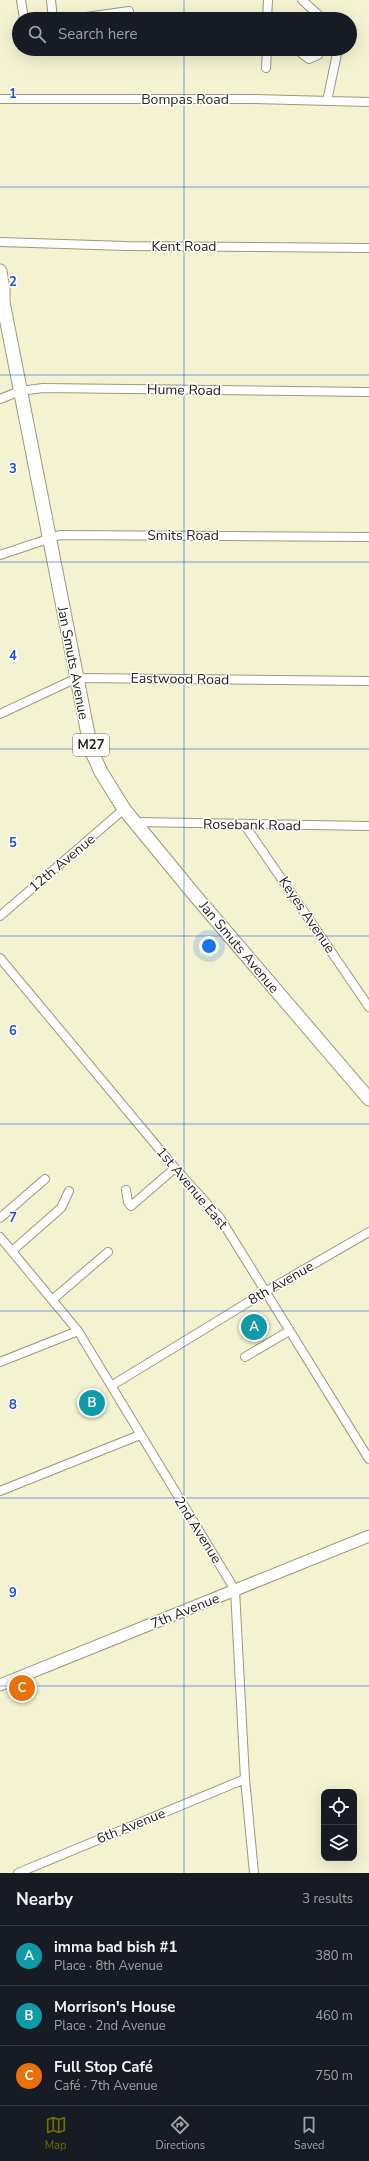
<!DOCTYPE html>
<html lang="en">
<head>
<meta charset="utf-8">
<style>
  :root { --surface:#171b24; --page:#20242c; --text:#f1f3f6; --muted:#9ea1a6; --line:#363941; --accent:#6f6a04 }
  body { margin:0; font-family:"Nunito Sans",sans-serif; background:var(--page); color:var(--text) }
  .controls { position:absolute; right:12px; bottom:12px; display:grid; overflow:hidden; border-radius:8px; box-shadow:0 4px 16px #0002 }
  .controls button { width:36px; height:36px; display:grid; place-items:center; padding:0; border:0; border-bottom:1px solid var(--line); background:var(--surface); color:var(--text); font:20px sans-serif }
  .you { position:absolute; left:209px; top:946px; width:14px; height:14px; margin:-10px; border:3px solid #fff; border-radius:50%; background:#1a73e8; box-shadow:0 0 0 6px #1a73e833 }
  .badge { display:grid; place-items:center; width:26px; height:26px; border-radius:50%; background:var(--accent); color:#fff; font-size:13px; font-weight:700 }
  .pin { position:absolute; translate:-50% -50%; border:2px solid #fff; box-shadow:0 1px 4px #0006 }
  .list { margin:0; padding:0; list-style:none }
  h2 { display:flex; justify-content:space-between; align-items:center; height:52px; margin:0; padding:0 16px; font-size:17px }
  h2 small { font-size:13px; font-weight:400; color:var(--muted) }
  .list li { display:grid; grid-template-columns:26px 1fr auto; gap:12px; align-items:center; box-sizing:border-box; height:60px; padding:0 16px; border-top:1px solid var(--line) }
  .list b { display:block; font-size:15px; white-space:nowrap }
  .list p { margin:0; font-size:13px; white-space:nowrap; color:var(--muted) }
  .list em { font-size:13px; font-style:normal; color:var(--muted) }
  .icon { flex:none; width:22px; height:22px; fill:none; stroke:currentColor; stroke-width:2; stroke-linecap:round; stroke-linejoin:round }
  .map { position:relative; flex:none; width:369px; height:1873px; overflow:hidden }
  .search { position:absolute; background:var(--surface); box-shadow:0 4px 16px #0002; left:12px; right:12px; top:12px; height:44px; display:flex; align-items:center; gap:10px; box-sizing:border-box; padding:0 14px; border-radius:22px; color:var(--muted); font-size:15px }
  .sheet { height:232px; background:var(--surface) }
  nav { display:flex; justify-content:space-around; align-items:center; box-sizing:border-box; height:56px; border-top:1px solid var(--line); background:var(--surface); font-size:11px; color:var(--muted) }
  nav a { display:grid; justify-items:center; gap:2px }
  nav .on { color:var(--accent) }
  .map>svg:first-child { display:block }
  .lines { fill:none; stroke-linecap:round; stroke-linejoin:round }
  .street-casing { stroke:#9a997a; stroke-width:10 }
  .secondary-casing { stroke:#9a997a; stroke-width:13 }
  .primary-casing { stroke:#9a997a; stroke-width:15 }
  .street { stroke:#fff; stroke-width:8 }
  .secondary { stroke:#fff; stroke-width:11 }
  .primary { stroke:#fff; stroke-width:13 }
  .grid { fill:none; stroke:#1d4ed8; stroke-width:1; stroke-opacity:0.55 }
  .labels { text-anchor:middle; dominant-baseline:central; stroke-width:3; stroke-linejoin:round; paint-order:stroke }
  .shield { fill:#fff; stroke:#66665d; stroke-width:1 }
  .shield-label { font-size:13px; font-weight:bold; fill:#252518 }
  .street-label { font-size:14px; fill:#252518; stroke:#fff }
  .grid-label { font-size:13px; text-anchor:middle; font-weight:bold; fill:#1d4ed8; stroke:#fff; stroke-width:3; stroke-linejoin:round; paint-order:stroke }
</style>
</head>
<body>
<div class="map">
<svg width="369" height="1873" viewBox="0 0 369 1873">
  <rect width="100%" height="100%" fill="#f3f3d1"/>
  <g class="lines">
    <defs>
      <path id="street" d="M 21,0 L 24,19
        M 51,0 L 53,19
        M 302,0 L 323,19
        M 72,19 L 129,11
        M 267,19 L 268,0
        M 296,49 L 309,59 L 318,55
        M 266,68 L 267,49
        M 0,99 L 253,99 L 369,102
        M 327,101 L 338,49
        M 0,242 L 126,246 L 369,248
        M 0,399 L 20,391 L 43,388 L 369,392
        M 0,555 L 60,535 L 369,537
        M 0,714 L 77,678 L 369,681
        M 135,822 L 369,826
        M 244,824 L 369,1007
        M 0,916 L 124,809
        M 0,958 L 175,1168 L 220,1218 L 369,1459
        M 126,1190 L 128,1202 L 131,1206 L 175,1168
        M 0,1218 L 45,1179
        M 0,1237 L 78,1331 L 235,1590 L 245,1779 L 254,1873
        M 12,1251 L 61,1208 L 69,1191
        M 52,1300 L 108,1252
        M 245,1357 L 289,1331
        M 0,1362 L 78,1331
        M 111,1386 L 265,1292 L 369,1232
        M 0,1491 L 140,1435
        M 18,1873 L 245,1779"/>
      <path id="secondary" d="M 0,1685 L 369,1536"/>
      <path id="primary" d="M 0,271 L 3,289 L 3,302 L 87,729 L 92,752 L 101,772 L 124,809 L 192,892 L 369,1099"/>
    </defs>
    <use href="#street" class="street-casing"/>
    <use href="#secondary" class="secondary-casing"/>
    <use href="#primary" class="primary-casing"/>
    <use href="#street" class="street"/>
    <use href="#secondary" class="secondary"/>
    <use href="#primary" class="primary"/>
  </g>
  <path class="grid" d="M 184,0 L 184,19M 184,49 L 184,1873M 0,187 L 369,187M 0,375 L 369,375M 0,562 L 369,562M 0,749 L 369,749M 0,936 L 369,936M 0,1124 L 369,1124M 0,1311 L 369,1311M 0,1498 L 369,1498M 0,1686 L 369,1686"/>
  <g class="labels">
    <rect class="shield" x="73" y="734" width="36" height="22" rx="3"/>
    <g class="shield-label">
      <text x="91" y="745">M27</text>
    </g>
    <g class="street-label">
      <text x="185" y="99">Bompas Road</text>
      <text x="184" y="246">Kent Road</text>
      <text transform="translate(184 390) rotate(1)">Hume Road</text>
      <text x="183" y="535">Smits Road</text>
      <text transform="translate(73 663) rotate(79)">Jan Smuts Avenue</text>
      <text transform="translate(180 679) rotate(1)">Eastwood Road</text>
      <text transform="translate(252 825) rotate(1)">Rosebank Road</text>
      <text transform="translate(62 863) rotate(-40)">12th Avenue</text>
      <text transform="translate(307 915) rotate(56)">Keyes Avenue</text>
      <text transform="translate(239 947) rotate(50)">Jan Smuts Avenue</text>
      <text transform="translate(192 1188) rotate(50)">1st Avenue East</text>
      <text transform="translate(281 1283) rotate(-30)">8th Avenue</text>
      <text transform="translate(198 1530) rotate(58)">2nd Avenue</text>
      <text transform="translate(185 1611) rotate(-22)">7th Avenue</text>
      <text transform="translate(131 1826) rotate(-22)">6th Avenue</text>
    </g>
  </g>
  <g class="grid-label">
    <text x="13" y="98">1</text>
    <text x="13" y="286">2</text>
    <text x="13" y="473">3</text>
    <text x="13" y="660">4</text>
    <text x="13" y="847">5</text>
    <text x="13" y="1035">6</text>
    <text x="13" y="1222">7</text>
    <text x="13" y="1409">8</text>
    <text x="13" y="1597">9</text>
  </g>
</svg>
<div class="controls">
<button><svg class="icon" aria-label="locate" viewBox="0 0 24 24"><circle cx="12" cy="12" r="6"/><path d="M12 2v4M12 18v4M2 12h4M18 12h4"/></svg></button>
<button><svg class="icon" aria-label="layers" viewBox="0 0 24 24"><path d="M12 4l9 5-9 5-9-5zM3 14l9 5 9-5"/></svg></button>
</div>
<div class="you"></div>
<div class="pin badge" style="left:254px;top:1327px;background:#0f9aa8">A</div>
<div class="pin badge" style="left:92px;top:1403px;background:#0f9aa8">B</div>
<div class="pin badge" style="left:22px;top:1688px;background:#e8710a">C</div>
<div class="search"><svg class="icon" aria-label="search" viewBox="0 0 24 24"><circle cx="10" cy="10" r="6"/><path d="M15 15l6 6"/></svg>Search here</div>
</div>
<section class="sheet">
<h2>Nearby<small>3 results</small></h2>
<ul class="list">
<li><span class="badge" style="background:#0f9aa8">A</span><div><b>imma bad bish #1</b><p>Place · 8th Avenue</p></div><em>380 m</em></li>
<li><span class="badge" style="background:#0f9aa8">B</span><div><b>Morrison's House</b><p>Place · 2nd Avenue</p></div><em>460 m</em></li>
<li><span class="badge" style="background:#e8710a">C</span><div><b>Full Stop Café</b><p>Café · 7th Avenue</p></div><em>750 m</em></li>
</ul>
</section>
<nav>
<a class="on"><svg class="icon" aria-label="map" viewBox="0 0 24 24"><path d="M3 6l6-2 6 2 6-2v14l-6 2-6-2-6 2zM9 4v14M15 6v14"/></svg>Map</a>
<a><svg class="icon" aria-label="directions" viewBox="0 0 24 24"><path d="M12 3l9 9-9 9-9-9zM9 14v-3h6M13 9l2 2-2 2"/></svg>Directions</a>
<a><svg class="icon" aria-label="saved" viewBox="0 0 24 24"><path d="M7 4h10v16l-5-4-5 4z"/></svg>Saved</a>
</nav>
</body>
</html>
